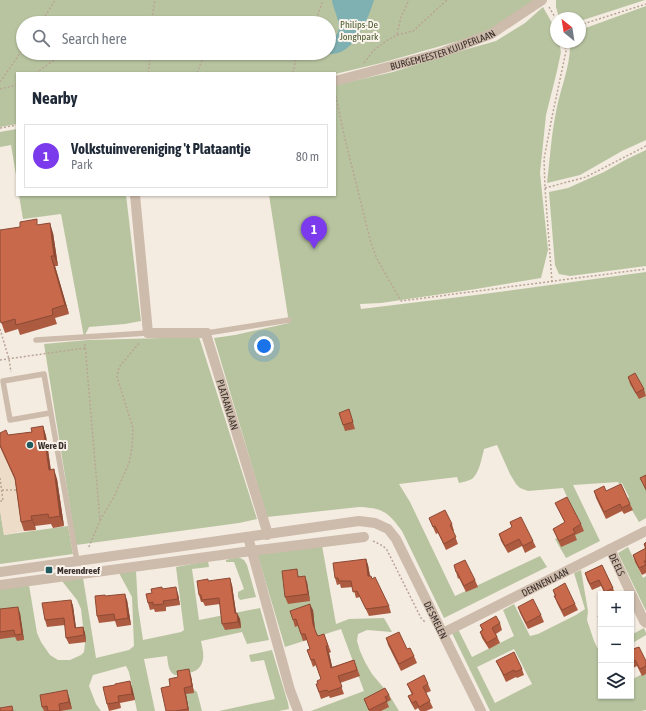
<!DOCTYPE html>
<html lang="en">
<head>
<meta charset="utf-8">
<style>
  :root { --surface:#fff; --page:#f2f2f3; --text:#1f2937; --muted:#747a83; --line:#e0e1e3; --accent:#7c3aed }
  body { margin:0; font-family:"Asap Condensed",sans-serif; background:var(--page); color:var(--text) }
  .controls { position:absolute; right:12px; bottom:12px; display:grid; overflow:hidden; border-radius:0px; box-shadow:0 1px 3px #0004 }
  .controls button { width:36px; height:36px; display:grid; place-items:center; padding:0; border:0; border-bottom:1px solid var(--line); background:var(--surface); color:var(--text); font:20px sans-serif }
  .compass { position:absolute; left:550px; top:12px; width:36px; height:36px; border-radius:50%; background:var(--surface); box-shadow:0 1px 3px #0004; rotate:330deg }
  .you { position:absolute; left:264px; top:346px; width:14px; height:14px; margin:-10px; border:3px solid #fff; border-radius:50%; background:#1a73e8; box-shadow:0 0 0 6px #1a73e833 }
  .badge { display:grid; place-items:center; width:26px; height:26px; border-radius:50%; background:var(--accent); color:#fff; font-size:13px; font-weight:700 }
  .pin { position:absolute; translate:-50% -33px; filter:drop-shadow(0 1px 2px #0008) }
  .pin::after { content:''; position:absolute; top:21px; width:14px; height:12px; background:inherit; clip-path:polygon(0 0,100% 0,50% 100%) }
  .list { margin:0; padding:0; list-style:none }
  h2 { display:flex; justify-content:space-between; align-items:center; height:52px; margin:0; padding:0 16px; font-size:17px }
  h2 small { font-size:13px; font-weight:400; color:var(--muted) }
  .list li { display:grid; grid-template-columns:26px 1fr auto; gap:12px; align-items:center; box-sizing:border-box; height:64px; margin:0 8px 8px; padding:0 8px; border:1px solid var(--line); border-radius:0px }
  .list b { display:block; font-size:15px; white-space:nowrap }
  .list p { margin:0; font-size:13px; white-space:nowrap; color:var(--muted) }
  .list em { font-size:13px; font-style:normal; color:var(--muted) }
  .icon { flex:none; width:22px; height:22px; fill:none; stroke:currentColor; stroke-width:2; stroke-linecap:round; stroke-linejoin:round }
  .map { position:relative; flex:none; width:646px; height:711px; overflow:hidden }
  .search { position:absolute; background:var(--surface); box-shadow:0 1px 3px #0004; left:16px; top:16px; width:320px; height:44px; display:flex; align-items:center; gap:10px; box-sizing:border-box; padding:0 14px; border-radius:22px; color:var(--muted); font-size:15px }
  .panel { position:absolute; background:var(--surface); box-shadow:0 1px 3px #0004; left:16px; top:72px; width:320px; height:124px; border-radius:0px }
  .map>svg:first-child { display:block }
  .green { fill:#b8c4a0; fill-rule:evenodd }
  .plaza { fill:#ecdcc8 }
  .water { fill:#7fb0b2 }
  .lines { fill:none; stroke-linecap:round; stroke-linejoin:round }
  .path { stroke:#b9a596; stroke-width:1.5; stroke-dasharray:2 2; stroke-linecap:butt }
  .service { stroke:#cdbbac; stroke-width:5.5 }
  .minor { stroke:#cdbbac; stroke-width:10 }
  .tertiary { stroke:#cdbbac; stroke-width:10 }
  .wall { fill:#ac5a40 }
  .shaded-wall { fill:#8c4a34 }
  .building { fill:#c8694b; stroke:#8c4a34 }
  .poi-dot { fill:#1f5a5e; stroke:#fbf5ee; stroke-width:1.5 }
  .labels { text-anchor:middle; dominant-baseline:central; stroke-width:4; stroke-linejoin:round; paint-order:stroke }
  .park-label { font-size:10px; fill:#4a5a2e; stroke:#fbf5ee }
  .street-label { font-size:10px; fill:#3b302b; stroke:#fbf5ee }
  .poi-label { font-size:10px; font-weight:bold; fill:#3b302b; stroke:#fbf5ee; text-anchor:start }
</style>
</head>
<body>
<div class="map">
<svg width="646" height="711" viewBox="0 0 646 711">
  <rect width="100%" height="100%" fill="#f4ebe1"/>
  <path class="green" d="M 0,0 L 537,0 L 490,32 L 381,63 L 335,74 L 335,73 L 296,73 L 296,72 L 290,73 L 17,73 L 17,124 L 0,127 ZM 23,23 L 329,23 L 329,53 L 23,53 Z
    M 556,0 L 645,0 L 580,21 L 580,18 L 559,18 L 556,7 Z
    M 646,6 L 646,140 L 622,151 L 580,175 L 547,183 C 550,160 551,136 556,112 C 560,89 571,66 570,42 L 580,42 L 580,30 Z
    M 543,7 L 556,30 L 556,42 L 559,42 L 561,52 L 557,71 L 546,115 L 540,173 L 548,250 L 541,278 L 476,289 L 381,303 L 360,304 L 361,309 L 476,295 L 646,272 L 646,518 L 639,522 L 626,500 L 629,497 L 622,483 L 619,484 L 618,482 L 573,485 L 600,541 L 566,558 L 555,539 L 580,525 L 563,488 L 528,491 L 520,488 L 516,484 L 510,474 L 497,445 L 484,449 C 482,457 479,474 472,479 C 468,481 463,482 459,483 L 457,477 L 399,484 L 410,502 L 455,596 L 540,556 L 547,567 L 444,618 L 402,531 C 388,512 383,508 359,507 L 267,517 L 214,338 L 235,335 L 289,323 L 269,195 L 335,195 L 335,85 L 393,72 L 446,55 L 496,41 L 525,23 Z
    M 17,129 L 17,181 L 11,145 L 0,147 L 0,132 Z
    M 646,150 L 646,266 L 570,276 L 559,274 L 555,265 L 549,192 L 568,188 L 588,179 L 604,172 L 627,159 Z
    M 19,195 L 126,195 L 141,321 L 125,324 L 89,327 L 84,337 L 61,214 L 23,219 Z
    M 199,337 L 257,519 L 239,523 L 76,545 L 44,344 L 88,340 Z
    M 0,510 L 4,535 L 68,526 L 73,554 L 0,564 Z
    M 321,540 L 336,624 L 349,619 L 384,618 L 392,632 L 367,630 L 358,634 L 357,641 L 360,651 L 365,662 L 372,674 L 388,693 L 399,711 L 311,711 L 364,691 L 341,629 L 285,647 L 257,553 Z
    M 628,547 L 643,578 L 646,576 L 646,611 L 618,553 Z
    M 238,557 L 244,560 L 247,565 L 256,597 L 240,600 L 238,597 L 238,592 L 244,589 L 234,562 L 226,562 L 226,560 Z
    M 208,561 L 209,567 L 192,569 L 199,620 L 260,608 L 269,640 L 247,644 L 242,632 L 201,641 C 202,646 204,654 203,659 C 201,671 192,673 182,674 C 179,675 176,676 173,674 C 168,670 168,662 167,656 L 144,659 L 155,711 L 137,711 L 129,672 L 126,666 L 93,675 L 89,686 L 96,704 L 101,711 L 0,711 L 0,589 L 29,585 L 37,633 L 41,642 L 50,655 L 58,660 L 70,660 L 81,655 L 84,652 L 85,643 L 81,609 L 77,600 L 62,581 L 83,578 L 96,658 L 129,650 L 134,646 L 132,597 L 119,573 L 136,571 L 138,607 L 143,640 L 181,632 L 184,630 L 176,567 Z
    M 581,570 L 588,611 L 587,620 L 594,641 L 599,651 L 601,651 L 601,696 L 631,696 L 631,680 L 646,672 L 646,710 L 641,711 L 490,711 L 451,631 L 457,627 L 472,657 L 514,636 L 503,610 L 514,604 L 530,636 L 538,634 L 576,615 L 585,609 L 574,573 ZM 514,649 L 532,684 L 495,703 L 477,667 Z
    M 644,628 L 646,633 L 646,635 L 631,644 L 631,635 Z
    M 272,650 L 288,703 L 289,709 L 279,711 L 219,711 L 275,699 L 264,660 L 251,662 L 249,655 Z
    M 193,689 L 197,692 L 202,711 L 178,711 L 178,695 Z"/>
  <path class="plaza" d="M 0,447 L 18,487 L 24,531 L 4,535 L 0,510 Z"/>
  <path class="water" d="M 332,0 L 374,0 C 369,17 356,48 338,53 C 334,54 329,54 325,54 L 324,53 L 329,53 L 329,40 C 331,39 335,37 337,34 C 343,25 333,10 332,0 Z"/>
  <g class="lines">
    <path class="path" d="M 549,7 L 556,19
      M 41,23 L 55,0
      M 151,23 L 155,0
      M 315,23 L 322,3 L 321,0
      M 580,25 L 646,4
      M 397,34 L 401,17 L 409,0
      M 198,53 C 206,56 214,55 223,53
      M 364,63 L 373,51 L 386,41 L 397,35 L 413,31 L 447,0
      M 36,73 L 62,54 L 66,53
      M 148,73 L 151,53
      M 197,73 L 204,55
      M 293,73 L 297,53
      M 0,82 L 23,49
      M 0,89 L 17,85
      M 335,92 L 344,135 L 371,243 L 377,259 L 401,301 L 646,269
      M 0,128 L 17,125
      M 545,188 L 586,177 L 646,146
      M 552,282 L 545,188 L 544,159 L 552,117 L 566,51 L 564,42
      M 0,329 L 9,359 L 11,372
      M 85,344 L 100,521 L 88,549
      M 0,360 L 85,348
      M 0,478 L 3,501 L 0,501
      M 2,490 L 18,490
      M 100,520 L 114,497 L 129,463 L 132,448 L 133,428 L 117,377 L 119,367 L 140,342
      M 373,541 L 383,546 L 387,550 L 421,618 L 426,623"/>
    <path class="service" d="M 207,333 L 289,320
      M 36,340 L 148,333
      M 50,413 L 10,420 L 3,381 L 44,374 L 77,561"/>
    <g class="minor">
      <path id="s1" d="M 335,81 L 441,53 L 491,34 L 542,0"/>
      <path id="s2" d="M 135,195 L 148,333 L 207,333 L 206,334 L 266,528 L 267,535"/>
      <path d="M 248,537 L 290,690 L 298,711"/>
      <path id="s3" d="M 610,549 L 644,621 L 646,623"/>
      <path d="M 0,585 L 251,551 L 364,537"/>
      <path id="s4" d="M 443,633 L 646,531"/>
    </g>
    <path class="tertiary" id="s5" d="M 0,572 L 359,521 L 375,523 L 388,529 L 396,539 L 481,711"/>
  </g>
  <path class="wall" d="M 39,225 L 53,233 L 58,266 L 55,266 L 69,314 L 55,318 L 57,324 L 20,335 L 18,329 L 5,333 L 0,319 Z
    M 628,377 L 644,389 L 646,396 L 639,399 L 630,384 Z
    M 349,409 L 355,429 L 345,431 L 343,425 Z
    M 43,426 L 46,436 L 51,470 L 57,479 L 64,526 L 53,528 L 51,524 L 35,526 L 36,530 L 24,531 L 21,522 L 15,480 L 0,447 L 0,433 L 8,435 L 32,432 Z
    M 646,475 L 646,491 L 640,478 Z
    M 594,491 L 606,491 L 630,504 L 633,510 L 624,514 L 622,511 L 606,519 L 596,498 Z
    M 555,503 L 581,524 L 584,531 L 575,535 L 577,540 L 561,547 L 553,529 L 565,523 Z
    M 429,518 L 452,524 L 454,531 L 453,531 L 458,544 L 446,550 L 438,533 L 436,534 Z
    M 510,522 L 533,541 L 536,547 L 525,553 L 522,546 L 508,553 L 501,541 L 499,534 L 512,528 Z
    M 646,542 L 646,573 L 642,575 L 635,562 L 633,555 L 645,549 L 644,544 Z
    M 366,559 L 368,565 L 370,576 L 389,606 L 391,613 L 369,616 L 360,597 L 356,598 L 353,587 L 341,588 L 340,584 L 337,585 L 335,578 Z
    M 454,565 L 475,580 L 478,587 L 466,592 L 459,578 L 458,579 Z
    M 602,565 L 613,588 L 615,594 L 605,594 L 601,586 L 592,590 L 587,580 L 585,573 Z
    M 299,575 L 299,577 L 307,582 L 310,601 L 288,604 L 285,597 Z
    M 209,581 L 232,585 L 236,613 L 237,613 L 240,619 L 241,628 L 225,630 L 222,624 L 220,604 L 205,606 L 203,602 L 201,602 L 199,595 Z
    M 162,589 L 178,594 L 180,605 L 166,607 L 166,611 L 155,612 L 154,609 L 150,610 L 148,603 L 152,593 Z
    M 553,590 L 575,604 L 578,610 L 564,617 L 557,603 Z
    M 106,596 L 127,600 L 131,625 L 117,627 L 115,621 L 99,623 L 97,616 Z
    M 71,600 L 73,606 L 76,628 L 83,627 L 85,633 L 86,642 L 69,644 L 66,638 L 65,625 L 47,627 L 45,620 Z
    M 518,607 L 541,615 L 544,622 L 528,629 L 520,613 Z
    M 0,609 L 20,613 L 24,640 L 17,641 L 15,637 L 0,639 Z
    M 313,610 L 315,630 L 317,635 L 318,636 L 324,634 L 331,652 L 329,653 L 332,667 L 354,660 L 360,676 L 340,683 L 344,694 L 330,698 L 329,696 L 321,699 L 316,684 L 318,684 L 321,679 L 316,665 L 313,667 L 307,650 L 310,649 L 307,640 L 303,641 L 298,626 L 295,627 L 293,620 Z
    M 500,623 L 502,630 L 496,634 L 500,643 L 489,649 L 482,638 L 480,632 L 482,630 L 480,625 Z
    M 386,638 L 407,649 L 414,656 L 417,663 L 401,671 L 388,645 Z
    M 631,648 L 646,661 L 646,674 L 642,676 L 637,666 L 631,669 Z
    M 496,661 L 522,669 L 524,675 L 517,678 L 516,677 L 506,682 L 499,667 Z
    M 191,676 L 194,693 L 186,694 L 189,711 L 166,711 L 170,686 L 178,677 Z
    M 407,684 L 428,684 L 431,691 L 426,693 L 433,708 L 426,711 L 420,711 L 418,708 L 415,710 L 411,703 L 408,696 L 412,695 Z
    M 115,685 L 132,687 L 135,700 L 120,703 L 121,708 L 109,711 L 107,704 Z
    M 389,695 L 391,700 L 387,702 L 389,707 L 381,711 L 369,711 L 364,699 Z
    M 69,697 L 72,709 L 61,711 L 44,711 L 42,707 Z"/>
  <path class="shaded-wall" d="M 50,223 L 53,233 L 58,266 L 54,256 Z
    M 51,256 L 55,266 L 69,314 L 65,305 Z
    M 43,426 L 46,436 L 52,480 L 49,470 Z
    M 54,469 L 57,479 L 64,526 L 60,516 Z
    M 31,516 L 35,526 L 36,530 L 32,520 Z
    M 366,559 L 368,565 L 371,582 L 368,576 Z
    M 305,576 L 307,582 L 310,601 L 308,594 Z
    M 230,578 L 232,585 L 237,619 L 235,613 Z
    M 176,587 L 178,594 L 180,605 L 178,599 Z
    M 125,594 L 127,600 L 131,625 L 128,618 Z
    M 71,600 L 73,606 L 77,635 L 75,628 Z
    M 310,604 L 313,610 L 315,630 L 313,624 Z
    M 18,607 L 20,613 L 24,640 L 22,634 Z
    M 237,613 L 240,619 L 241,628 L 238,622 Z
    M 83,627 L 85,633 L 86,642 L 84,635 Z
    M 326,646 L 329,653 L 334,674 L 331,668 Z
    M 189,669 L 191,676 L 194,693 L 192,686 Z
    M 130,681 L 132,687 L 135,700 L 132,694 Z
    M 184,688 L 186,694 L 189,711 L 188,709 Z
    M 67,690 L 69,697 L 72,709 L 69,702 Z"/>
  <path class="building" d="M 37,219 L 37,225 L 50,223 L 54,256 L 51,256 L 65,305 L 52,309 L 53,315 L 16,325 L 15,319 L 1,323 L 0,319 L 0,230 L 20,227 L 20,222 Z
    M 635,373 L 644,389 L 636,393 L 628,377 Z
    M 349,409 L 353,422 L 343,425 L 339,413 Z
    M 43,426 L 49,470 L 54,469 L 60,516 L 49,518 L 48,514 L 31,516 L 32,520 L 21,522 L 15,478 L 0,445 L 0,433 L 6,430 L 8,435 L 32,432 L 31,428 Z
    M 646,475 L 646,489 L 640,478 Z
    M 621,484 L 630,504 L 622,508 L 620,504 L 604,512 L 594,491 L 604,486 L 606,491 Z
    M 567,497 L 581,524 L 573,529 L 575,533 L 559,541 L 553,529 L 565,522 L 555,503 Z
    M 445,510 L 452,524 L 450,525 L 456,537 L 444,544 L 435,526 L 433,527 L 429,518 Z
    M 521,517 L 533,541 L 523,546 L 519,539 L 505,546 L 499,534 L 512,527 L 510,522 Z
    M 646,542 L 646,561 L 644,561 L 646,565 L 639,568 L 633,555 L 646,548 L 644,544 Z
    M 366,559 L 368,576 L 371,576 L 372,579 L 375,577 L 389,606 L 366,609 L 357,591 L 353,592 L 351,581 L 339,581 L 338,578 L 335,578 L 333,563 Z
    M 465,560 L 475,580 L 464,586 L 457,572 L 456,572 L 454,565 Z
    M 602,565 L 613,588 L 605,592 L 599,580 L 590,584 L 585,573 Z
    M 297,569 L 298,577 L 305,576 L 308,594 L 285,597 L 282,571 Z
    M 230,578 L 235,613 L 237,613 L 238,622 L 222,624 L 219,598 L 202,600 L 201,595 L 199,595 L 197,581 L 208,579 L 208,581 Z
    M 565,583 L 575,604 L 562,610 L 554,596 L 556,596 L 553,590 Z
    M 162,587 L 162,589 L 176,587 L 178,599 L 163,601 L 164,604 L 153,605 L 153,602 L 148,603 L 146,594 L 152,593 L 151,589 Z
    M 125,594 L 128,618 L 115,620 L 114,614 L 97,616 L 95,596 L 105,595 L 105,596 Z
    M 533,599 L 541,615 L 526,623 L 518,607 Z
    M 71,600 L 75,628 L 83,627 L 84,635 L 66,638 L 64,618 L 45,620 L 42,603 Z
    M 310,604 L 313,624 L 317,635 L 318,635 L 318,636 L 324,634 L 328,646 L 326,646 L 331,668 L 354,660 L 357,670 L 338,676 L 342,687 L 328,692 L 327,690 L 319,692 L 316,684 L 318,684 L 317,681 L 321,679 L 314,659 L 311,660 L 307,650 L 310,649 L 305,634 L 301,634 L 296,619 L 293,620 L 290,611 Z
    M 18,607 L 22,634 L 15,635 L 14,630 L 0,632 L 0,609 Z
    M 601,615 L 601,622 L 598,616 Z
    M 496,616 L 500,623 L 492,628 L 497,637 L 487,643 L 480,632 L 483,630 L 480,625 Z
    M 399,632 L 407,649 L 410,648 L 414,656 L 399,664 L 386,638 Z
    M 632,647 L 633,649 L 639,647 L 646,661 L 646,666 L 640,669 L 635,660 L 631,662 L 631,648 Z
    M 514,652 L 522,669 L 515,672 L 514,670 L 504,675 L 496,661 Z
    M 189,669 L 192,686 L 184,688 L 188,709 L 175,711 L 166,711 L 161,688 L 170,686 L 169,679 L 178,677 L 177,671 Z
    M 424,675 L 428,684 L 423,687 L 430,701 L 419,707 L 416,701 L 412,703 L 408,696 L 413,694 L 407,684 Z
    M 130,681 L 132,694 L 118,696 L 119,702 L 107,704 L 103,687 L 115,685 L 115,684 Z
    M 385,688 L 389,695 L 385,697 L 387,701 L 369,710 L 364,699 Z
    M 67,690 L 69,702 L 59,704 L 60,711 L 48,711 L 47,706 L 42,707 L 40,695 Z
    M 12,706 L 13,711 L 0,711 L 0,708 Z"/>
  <g class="poi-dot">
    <circle cx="30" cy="445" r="4"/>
    <rect x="45" y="566" width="8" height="8" rx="2"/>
  </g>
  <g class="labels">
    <g class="park-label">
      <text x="359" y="24">Philips-De<tspan x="359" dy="12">Jonghpark</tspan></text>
    </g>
    <g class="street-label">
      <text stroke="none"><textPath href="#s1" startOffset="112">BURGEMEESTER KUIJPERLAAN</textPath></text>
      <text stroke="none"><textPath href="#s2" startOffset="273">PLATAANLAAN</textPath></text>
      <text stroke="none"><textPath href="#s3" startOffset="17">DE ELS</textPath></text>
      <text stroke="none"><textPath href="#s4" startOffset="114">DENNENLAAN</textPath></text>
      <text stroke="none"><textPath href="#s5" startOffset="496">DE SMELEN</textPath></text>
    </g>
    <g class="poi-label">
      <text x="38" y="445">Were Di</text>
      <text x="57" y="570">Merendreef</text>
    </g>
  </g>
</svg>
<div class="controls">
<button>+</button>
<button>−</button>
<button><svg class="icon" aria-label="layers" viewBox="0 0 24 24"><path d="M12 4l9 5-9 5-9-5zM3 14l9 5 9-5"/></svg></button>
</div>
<svg class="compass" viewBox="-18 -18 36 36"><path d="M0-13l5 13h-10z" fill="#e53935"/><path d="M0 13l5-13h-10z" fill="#747a83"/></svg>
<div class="you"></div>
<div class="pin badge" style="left:314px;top:249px">1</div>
<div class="search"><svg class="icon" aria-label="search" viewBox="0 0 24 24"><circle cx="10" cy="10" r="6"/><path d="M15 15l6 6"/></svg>Search here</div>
<section class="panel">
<h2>Nearby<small></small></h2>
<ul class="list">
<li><span class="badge">1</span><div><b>Volkstuinvereniging 't Plataantje</b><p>Park</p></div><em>80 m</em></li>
</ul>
</section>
</div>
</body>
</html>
